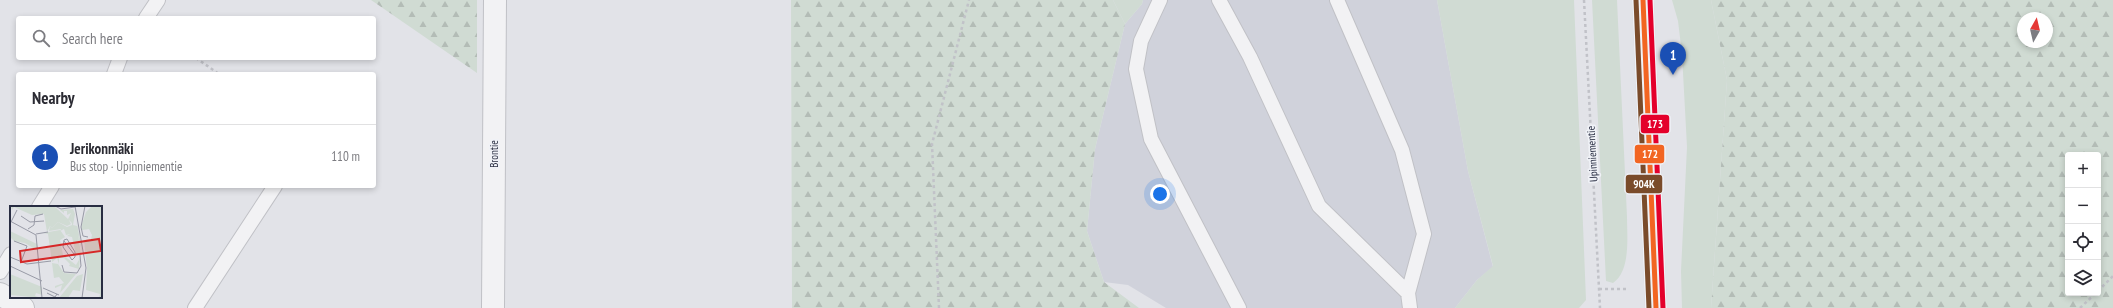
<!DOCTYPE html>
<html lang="en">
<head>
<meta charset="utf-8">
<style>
  :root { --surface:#fff; --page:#f7f7f7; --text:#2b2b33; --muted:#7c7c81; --line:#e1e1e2; --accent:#db2777 }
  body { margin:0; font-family:"PT Sans Narrow",sans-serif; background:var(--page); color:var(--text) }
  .controls { position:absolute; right:12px; bottom:12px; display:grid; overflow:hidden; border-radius:4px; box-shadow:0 2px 6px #0003 }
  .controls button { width:36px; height:36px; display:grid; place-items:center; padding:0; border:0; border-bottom:1px solid var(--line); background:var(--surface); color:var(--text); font:20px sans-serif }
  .compass { position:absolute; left:2017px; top:12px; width:36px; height:36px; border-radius:50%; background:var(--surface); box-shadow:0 2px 6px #0003; rotate:8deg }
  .you { position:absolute; left:1160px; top:194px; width:14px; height:14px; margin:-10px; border:3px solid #fff; border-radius:50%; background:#1a73e8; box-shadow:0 0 0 6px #1a73e833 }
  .badge { display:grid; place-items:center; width:26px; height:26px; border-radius:50%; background:var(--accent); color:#fff; font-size:13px; font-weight:700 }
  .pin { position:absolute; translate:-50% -33px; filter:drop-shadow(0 1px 2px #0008) }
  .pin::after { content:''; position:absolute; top:21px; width:14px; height:12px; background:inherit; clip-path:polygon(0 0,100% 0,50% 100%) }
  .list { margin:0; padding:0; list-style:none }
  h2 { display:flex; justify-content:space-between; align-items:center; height:52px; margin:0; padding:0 16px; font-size:17px }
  h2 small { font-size:13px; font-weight:400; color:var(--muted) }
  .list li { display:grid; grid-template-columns:26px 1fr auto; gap:12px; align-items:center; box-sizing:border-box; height:64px; padding:0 16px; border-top:1px solid var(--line) }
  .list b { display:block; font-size:15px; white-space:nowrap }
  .list p { margin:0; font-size:13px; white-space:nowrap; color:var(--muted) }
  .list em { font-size:13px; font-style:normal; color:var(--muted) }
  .icon { flex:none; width:22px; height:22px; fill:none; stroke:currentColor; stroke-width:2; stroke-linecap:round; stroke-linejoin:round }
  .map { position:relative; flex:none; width:2113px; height:308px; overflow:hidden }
  .search { position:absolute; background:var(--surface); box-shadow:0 2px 6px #0003; left:16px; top:16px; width:360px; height:44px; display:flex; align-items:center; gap:10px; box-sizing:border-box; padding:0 14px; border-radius:4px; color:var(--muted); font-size:15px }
  .panel { position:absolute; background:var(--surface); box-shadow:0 2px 6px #0003; left:16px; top:72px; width:360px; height:116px; border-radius:4px }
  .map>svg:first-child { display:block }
  .built { fill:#d0d2db }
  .green { fill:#d0dbd3 }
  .forest { fill:url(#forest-firs); fill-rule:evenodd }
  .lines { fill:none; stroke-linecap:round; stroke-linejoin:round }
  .lane-casing { stroke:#c0c1c6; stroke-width:16 }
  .street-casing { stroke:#c0c1c6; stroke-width:24 }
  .path { stroke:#c1c2c8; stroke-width:2.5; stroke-dasharray:3 3; stroke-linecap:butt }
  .lane { stroke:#f2f2f4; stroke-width:14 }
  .street { stroke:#f2f2f4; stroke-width:22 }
  .secondary { stroke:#c3c4ca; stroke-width:22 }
  .bus-1-casing { stroke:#f0f2f7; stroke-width:8 }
  .bus-2-casing { stroke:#f0f2f7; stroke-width:8 }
  .bus-3-casing { stroke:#f0f2f7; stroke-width:8 }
  .bus-1 { stroke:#f26522; stroke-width:5 }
  .bus-2 { stroke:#7a4b2a; stroke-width:5 }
  .bus-3 { stroke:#e4002b; stroke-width:5 }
  .labels { text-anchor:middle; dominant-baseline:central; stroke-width:3.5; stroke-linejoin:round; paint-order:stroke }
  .street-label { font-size:11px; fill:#282d42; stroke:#f0f2f7 }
  .inset-road { fill:none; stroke:#989aa6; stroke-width:1 }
  .view { fill:#d62828; fill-opacity:0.15; stroke:#d62828; stroke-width:2 }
  .inset-edge { fill:none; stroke:#282d42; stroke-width:2 }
  .line-badge { stroke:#f0f2f7; stroke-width:1.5 }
  .badge-label { font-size:11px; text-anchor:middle; font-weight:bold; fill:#fff }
</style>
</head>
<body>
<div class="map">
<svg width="2113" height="308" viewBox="0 0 2113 308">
  <defs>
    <pattern id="forest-firs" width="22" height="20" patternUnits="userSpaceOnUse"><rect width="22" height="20" fill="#d0dbd3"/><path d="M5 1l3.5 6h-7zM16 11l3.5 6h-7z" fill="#b3bcb6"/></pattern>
  </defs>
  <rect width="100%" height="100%" fill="#e2e3e8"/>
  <path class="built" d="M 1143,0 L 1437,0 L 1468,171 L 1493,267 L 1477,280 L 1455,308 L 1166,308 L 1128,285 L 1104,282 L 1087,231 L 1095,149 L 1125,24 L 1142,4 Z"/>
  <path class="green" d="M 1113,0 L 1143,0 L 1142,4 L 1125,24 Z
    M 1437,0 L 1574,0 L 1586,300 L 1579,308 L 1455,308 L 1477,280 L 1493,266 L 1468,171 Z
    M 1592,0 L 1617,0 L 1627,217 C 1627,236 1631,271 1613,283 L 1606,281 Z
    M 1672,0 L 1711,0 L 1727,80 L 1711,308 L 1682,308 L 1681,271 L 1687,147 L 1682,54 L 1678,21 Z"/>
  <path class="forest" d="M 371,0 L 477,0 L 477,73 Z
    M 791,0 L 1113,0 L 1125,24 L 1095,149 L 1087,231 L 1104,282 L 1139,308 L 792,308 Z
    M 1711,0 L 2113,0 L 2113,308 L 1711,308 L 1727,80 ZM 2023,18 L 2047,18 L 2047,42 L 2023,42 ZM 2068,155 L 2098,155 L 2098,293 L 2068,293 Z"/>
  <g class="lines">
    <defs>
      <path id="lane" d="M 1160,0 L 1141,41 L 1136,69 L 1151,139 L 1239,308
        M 1219,0 L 1250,57 L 1319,206 L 1408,293
        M 1337,0 L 1402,150 L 1424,234 L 1408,293 L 1410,308
        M 146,18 L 158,0
        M 114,74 L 120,58
        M 39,207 L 52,186
        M 0,272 L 11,254
        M 195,308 L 275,186"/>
      <path id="street" d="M 0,294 L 23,308
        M 493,308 L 495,0"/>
    </defs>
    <use href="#lane" class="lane-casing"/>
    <use href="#street" class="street-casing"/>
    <path class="path" d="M 1584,0 L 1600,308
      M 196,58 L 219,74
      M 1599,289 L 1626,289
      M 2098,291 L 2113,276
      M 939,308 L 932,144 L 969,0
      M 2080,308 L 2096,293"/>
    <use href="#lane" class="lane"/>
    <use href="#street" class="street"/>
    <path class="secondary" d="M 1643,0 L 1656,308"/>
    <defs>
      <path id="bus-1" d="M 1643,0 L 1656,308"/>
      <path id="bus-2" d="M 1636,0 L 1649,308"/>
      <path id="bus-3" d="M 1650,0 L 1663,308"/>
    </defs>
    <use href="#bus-1" class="bus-1-casing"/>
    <use href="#bus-2" class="bus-2-casing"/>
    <use href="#bus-3" class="bus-3-casing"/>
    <use href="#bus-1" class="bus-1"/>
    <use href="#bus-2" class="bus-2"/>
    <use href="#bus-3" class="bus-3"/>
  </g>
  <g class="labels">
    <g class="street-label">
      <text transform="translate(494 154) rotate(-90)">Brontie</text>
      <text transform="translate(1592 154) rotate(-93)">Upinniementie</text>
    </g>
  </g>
  <g transform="translate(10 206)">
    <rect width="92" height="92" fill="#e2e3e8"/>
    <path d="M 63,3 L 65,8 L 61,4 L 65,8 L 63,19 L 67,20 L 66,13 L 72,44 L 72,47 L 68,28 L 71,48 L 66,49 L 62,31 L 57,30 L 60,28 L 56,29 L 54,23 L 50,25 L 51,23 L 39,25 L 40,20 L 42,22 L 48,16 L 57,21 L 62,19 L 61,7 L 57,9 L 57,5 L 54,5 L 54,7 L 50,4 Z" fill="#d0dbd3"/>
    <path d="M 1,0 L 44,0 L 58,13 L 61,7 L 63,18 L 59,14 L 61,18 L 57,20 L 48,16 L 42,22 L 40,20 L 37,26 L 34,8 L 22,9 L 4,1 L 2,4 ZM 82,0 L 92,0 L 92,92 L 89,92 L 90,88 L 76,84 L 77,63 L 74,34 L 81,33 L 82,29 L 79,23 L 72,24 L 71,21 L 76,6 ZM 50,24 L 55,31 L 50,34 L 53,49 L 66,59 L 70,52 L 69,63 L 59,60 L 60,58 L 54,52 L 49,52 L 49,58 L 47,52 L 42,56 L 38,28 L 33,27 ZM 0,25 L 27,38 L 28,45 L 15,37 L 4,35 L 0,31 ZM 42,57 L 48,58 L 54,67 L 66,68 L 50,87 L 52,79 L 45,82 L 45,80 L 54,77 L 49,71 L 44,72 ZM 0,68 L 32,81 L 32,89 L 26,87 L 25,90 L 31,92 L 1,89 L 0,92 ZM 73,68 L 70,85 L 63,84 L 58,92 L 49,92 L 67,70 Z" fill="#d0dbd3"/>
    <path class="inset-road" d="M 45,0 L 51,3 L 65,1M 65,0 L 76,62 L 72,92M 75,0 L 71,21 L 73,30 L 78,31M 11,10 L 20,16 L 34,15M 0,15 L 26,29 L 32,92M 1,16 L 7,4M 18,23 L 24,19 L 25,10 L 33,8M 26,28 L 38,26M 57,33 L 65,46 L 65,51 L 62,54 L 53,41 L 54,34 ZM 4,35 L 17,40 L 11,56M 54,35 L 64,48M 0,51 L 17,58 L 41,55M 52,59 L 54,66 L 67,67 L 71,60 L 70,49M 0,60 L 32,75M 33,82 L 49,89M 37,87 L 45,91 L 47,88"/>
    <path class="view" d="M 89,33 L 91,45 L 11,56 L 10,45 Z"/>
    <rect width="92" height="92" class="inset-edge"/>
  </g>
  <g class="line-badge">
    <rect x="1640" y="114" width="30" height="20" rx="4" fill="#e4002b"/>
    <rect x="1634" y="144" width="31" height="20" rx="4" fill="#f26522"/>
    <rect x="1625" y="174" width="38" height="20" rx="4" fill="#7a4b2a"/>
  </g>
  <g class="badge-label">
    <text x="1655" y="128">173</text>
    <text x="1650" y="158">172</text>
    <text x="1644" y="188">904K</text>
  </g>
</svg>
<div class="controls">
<button>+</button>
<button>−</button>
<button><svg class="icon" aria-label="locate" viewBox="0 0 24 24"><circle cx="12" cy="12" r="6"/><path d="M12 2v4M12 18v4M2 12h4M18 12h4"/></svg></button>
<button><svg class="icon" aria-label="layers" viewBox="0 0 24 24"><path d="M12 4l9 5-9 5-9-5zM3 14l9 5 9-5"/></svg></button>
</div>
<svg class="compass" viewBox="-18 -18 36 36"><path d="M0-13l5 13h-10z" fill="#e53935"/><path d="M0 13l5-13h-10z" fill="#7c7c81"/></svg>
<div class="you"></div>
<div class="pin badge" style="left:1673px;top:75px;background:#1a4fb4">1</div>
<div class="search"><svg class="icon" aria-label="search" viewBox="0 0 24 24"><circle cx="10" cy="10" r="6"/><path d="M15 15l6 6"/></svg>Search here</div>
<section class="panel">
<h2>Nearby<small></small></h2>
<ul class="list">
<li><span class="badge" style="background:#1a4fb4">1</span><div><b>Jerikonmäki</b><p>Bus stop · Upinniementie</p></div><em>110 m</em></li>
</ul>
</section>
</div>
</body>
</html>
